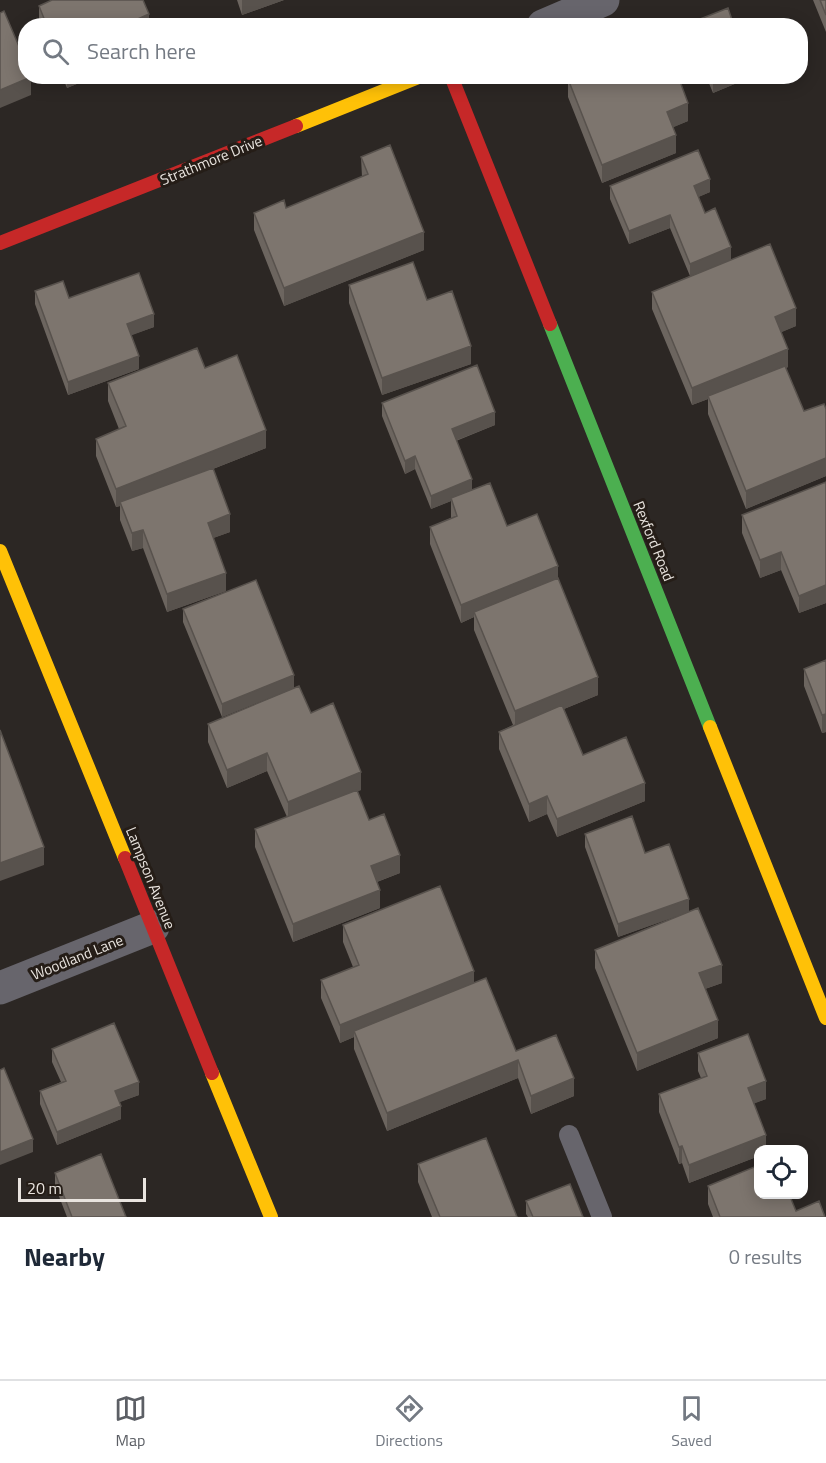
<!DOCTYPE html>
<html lang="en">
<head>
<meta charset="utf-8">
<style>
  :root { --surface:#fff; --page:#f6f6f7; --text:#1f2937; --muted:#747a83; --line:#e0e1e3; --accent:#5c5f65 }
  body { margin:0; font-family:"Titillium Web",sans-serif; background:var(--page); color:var(--text) }
  .controls { position:absolute; right:18px; bottom:18px; display:grid; overflow:hidden; border-radius:12px; box-shadow:0 3px 15px #0003 }
  .controls button { width:54px; height:54px; display:grid; place-items:center; padding:0; border:0; border-bottom:2px solid var(--line); background:var(--surface); color:var(--text); font:30px sans-serif }
  .scale { position:absolute; left:18px; bottom:15px; width:128px; box-sizing:border-box; padding-left:6px; border:3px solid #e9e4df; border-top:0; font-size:16px; line-height:21px; white-space:nowrap; color:#e9e4df; -webkit-text-stroke:4px #251d17; paint-order:stroke }
  .list { margin:0; padding:0; list-style:none }
  h2 { display:flex; justify-content:space-between; align-items:center; height:78px; margin:0; padding:0 24px; font-size:26px }
  h2 small { font-size:20px; font-weight:400; color:var(--muted) }
  .icon { flex:none; width:33px; height:33px; fill:none; stroke:currentColor; stroke-width:2; stroke-linecap:round; stroke-linejoin:round }
  .map { position:relative; flex:none; width:826px; height:1217px; overflow:hidden }
  .search { position:absolute; background:var(--surface); box-shadow:0 3px 15px #0003; left:18px; right:18px; top:18px; height:66px; display:flex; align-items:center; gap:15px; box-sizing:border-box; padding:0 21px; border-radius:24px; color:var(--muted); font-size:22px }
  .sheet { height:162px; background:var(--surface) }
  nav { display:flex; justify-content:space-around; align-items:center; box-sizing:border-box; height:84px; border-top:2px solid var(--line); background:var(--surface); font-size:16px; color:var(--muted) }
  nav a { display:grid; justify-items:center; gap:3px }
  nav .on { color:var(--accent) }
  .map>svg:first-child { display:block }
  .lines { fill:none; stroke-linecap:round; stroke-linejoin:round }
  .lane { stroke:#67656c; stroke-width:20 }
  .street { stroke:#67656c; stroke-width:33 }
  .fast { stroke:#4caf50; stroke-width:14 }
  .slow { stroke:#ffc107; stroke-width:14 }
  .jam { stroke:#c62828; stroke-width:14 }
  .wall { fill:#6c655f }
  .shaded-wall { fill:#58524d }
  .building { fill:#7d756e; stroke:#58524d; stroke-width:1.5 }
  .labels { text-anchor:middle; dominant-baseline:central; stroke-width:6; stroke-linejoin:round; paint-order:stroke }
  .street-label { font-size:15px; fill:#e9e4df; stroke:#251d17 }
</style>
</head>
<body>
<div class="map">
<svg width="826" height="1217" viewBox="0 0 826 1217">
  <rect width="100%" height="100%" fill="#2c2724"/>
  <g class="lines">
    <path class="lane" d="M 569,1135 L 602,1217"/>
    <path class="street" d="M 543,26 L 603,0
      M 0,988 L 153,927"/>
    <path class="fast" d="M 550,324 L 710,727"/>
    <path class="slow" d="M 296,126 L 421,76
      M 0,551 L 125,858
      M 710,727 L 826,1018
      M 212,1073 L 271,1217"/>
    <path class="jam" d="M 451,76 L 550,324
      M 0,243 L 296,126
      M 125,858 L 212,1073"/>
  </g>
  <path class="wall" d="M 237,0 L 284,0 L 242,15 Z
    M 813,0 L 826,0 L 826,32 Z
    M 39,6 L 149,26 L 42,26 L 39,19 Z
    M 62,76 L 96,76 L 67,88 Z
    M 706,76 L 749,76 L 749,78 L 713,93 Z
    M 568,79 L 688,121 L 673,127 L 676,153 L 602,183 L 568,97 Z
    M 361,157 L 424,250 L 284,306 L 254,230 L 254,213 L 286,208 L 362,177 Z
    M 610,186 L 710,192 L 698,197 L 705,213 L 731,260 L 796,326 L 781,332 L 788,367 L 786,368 L 804,411 L 826,409 L 826,476 L 746,509 L 708,414 L 708,399 L 692,405 L 652,309 L 652,292 L 690,276 L 670,228 L 629,244 L 610,199 Z
    M 349,285 L 427,300 L 471,364 L 382,395 L 349,303 Z
    M 35,291 L 69,298 L 154,327 L 131,335 L 139,369 L 68,395 L 35,304 Z
    M 205,368 L 266,448 L 213,469 L 230,532 L 213,538 L 226,591 L 167,612 L 143,548 L 132,551 L 120,520 L 120,506 L 116,507 L 96,456 L 96,439 L 119,429 L 108,401 L 108,383 Z
    M 382,403 L 495,425 L 456,441 L 472,490 L 558,578 L 598,695 L 564,709 L 583,755 L 645,801 L 557,837 L 547,814 L 529,822 L 499,749 L 499,732 L 513,725 L 474,630 L 474,617 L 461,623 L 430,544 L 430,527 L 451,518 L 451,501 L 431,509 L 415,469 L 405,474 L 382,416 Z
    M 826,482 L 826,603 L 799,613 L 781,570 L 760,578 L 742,533 L 742,515 Z
    M 183,609 L 294,688 L 222,717 L 183,622 Z
    M 826,660 L 826,732 L 822,733 L 804,686 L 804,669 Z
    M 311,713 L 361,790 L 357,791 L 369,820 L 400,873 L 377,882 L 380,908 L 293,942 L 255,847 L 255,829 L 287,817 L 267,771 L 227,788 L 208,742 L 208,724 Z
    M 585,834 L 645,853 L 689,912 L 722,983 L 705,989 L 718,1038 L 637,1071 L 595,968 L 595,950 L 688,912 L 618,937 L 585,847 Z
    M 343,925 L 474,983 L 516,1051 L 574,1096 L 531,1114 L 518,1078 L 387,1131 L 354,1049 L 354,1037 L 340,1043 L 321,998 L 321,980 L 353,967 L 343,942 Z
    M 52,1049 L 139,1095 L 119,1102 L 121,1119 L 57,1145 L 40,1104 L 40,1091 L 61,1082 L 52,1062 Z
    M 698,1053 L 766,1099 L 754,1103 L 766,1149 L 759,1149 L 759,1156 L 689,1183 L 682,1163 L 679,1164 L 659,1112 L 659,1094 L 701,1078 L 698,1071 Z
    M 418,1164 L 517,1217 L 432,1217 L 418,1182 Z
    M 55,1173 L 126,1217 L 67,1217 L 55,1186 Z
    M 708,1186 L 796,1211 L 825,1217 L 713,1217 L 708,1204 Z
    M 526,1201 L 583,1217 L 528,1217 L 526,1214 Z"/>
  <path class="shaded-wall" d="M 242,0 L 284,0 L 242,15 Z
    M 149,14 L 149,26 L 122,26 Z
    M 67,76 L 96,76 L 67,88 Z
    M 722,76 L 749,76 L 749,78 L 713,93 L 713,80 Z
    M 31,77 L 31,95 L 0,108 L 0,90 Z
    M 688,103 L 688,121 L 667,130 L 667,112 Z
    M 676,135 L 676,153 L 602,183 L 602,165 Z
    M 710,179 L 710,192 L 694,199 L 694,186 Z
    M 670,215 L 670,228 L 629,244 L 629,231 Z
    M 424,232 L 424,250 L 284,306 L 284,288 Z
    M 731,247 L 731,260 L 690,277 L 690,264 Z
    M 796,308 L 796,326 L 775,335 L 775,317 Z
    M 154,314 L 154,327 L 127,337 L 127,324 Z
    M 471,346 L 471,364 L 382,395 L 382,378 Z
    M 788,349 L 788,367 L 709,399 L 708,396 L 708,399 L 692,405 L 692,388 Z
    M 139,356 L 139,369 L 68,395 L 68,382 Z
    M 495,412 L 495,425 L 452,442 L 452,429 Z
    M 266,430 L 266,448 L 121,505 L 120,502 L 120,506 L 116,507 L 116,489 Z
    M 415,456 L 415,469 L 405,474 L 405,461 Z
    M 826,458 L 826,476 L 746,509 L 746,491 Z
    M 472,479 L 472,492 L 451,498 L 451,501 L 431,509 L 431,496 Z
    M 230,514 L 230,532 L 208,540 L 208,523 Z
    M 143,530 L 143,548 L 132,551 L 132,533 Z
    M 781,552 L 781,570 L 760,578 L 760,560 Z
    M 558,566 L 558,584 L 474,612 L 474,617 L 461,623 L 461,605 Z
    M 226,573 L 226,591 L 167,612 L 167,594 Z
    M 826,585 L 826,603 L 799,613 L 799,596 Z
    M 294,675 L 294,688 L 222,717 L 222,704 Z
    M 598,677 L 598,695 L 515,729 L 515,711 Z
    M 826,714 L 826,732 L 822,733 L 822,715 Z
    M 267,753 L 267,771 L 227,788 L 227,770 Z
    M 361,772 L 361,790 L 288,820 L 288,802 Z
    M 645,783 L 645,801 L 557,837 L 557,819 Z
    M 547,796 L 547,814 L 529,822 L 529,804 Z
    M 44,847 L 44,865 L 0,881 L 0,863 Z
    M 400,855 L 400,873 L 371,884 L 371,866 Z
    M 380,890 L 380,908 L 293,942 L 293,924 Z
    M 689,899 L 689,912 L 618,937 L 618,924 Z
    M 722,965 L 722,983 L 699,991 L 699,973 Z
    M 474,971 L 474,989 L 354,1031 L 354,1037 L 340,1043 L 340,1025 Z
    M 718,1020 L 718,1038 L 637,1071 L 637,1053 Z
    M 518,1060 L 518,1078 L 387,1131 L 387,1113 Z
    M 574,1078 L 574,1096 L 531,1114 L 531,1096 Z
    M 766,1081 L 766,1099 L 748,1106 L 748,1088 Z
    M 139,1082 L 139,1095 L 115,1104 L 115,1091 Z
    M 121,1106 L 121,1119 L 57,1145 L 57,1132 Z
    M 766,1135 L 766,1149 L 759,1149 L 759,1156 L 689,1183 L 689,1165 Z
    M 33,1139 L 33,1152 L 0,1165 L 0,1152 Z
    M 682,1146 L 682,1163 L 679,1164 L 679,1147 Z"/>
  <path class="building" d="M 52,0 L 143,0 L 149,14 L 122,26 L 47,26 L 39,6 Z
    M 820,0 L 826,0 L 826,15 Z
    M 728,8 L 734,26 L 691,26 L 690,23 Z
    M 4,11 L 26,63 L 26,76 L 31,77 L 0,90 L 0,13 Z
    M 573,76 L 678,76 L 688,103 L 667,112 L 676,135 L 602,165 L 568,79 Z
    M 711,76 L 722,76 L 713,80 Z
    M 390,145 L 424,232 L 284,288 L 254,213 L 284,200 L 286,208 L 368,174 L 361,157 Z
    M 698,150 L 710,179 L 694,186 L 705,213 L 715,208 L 731,247 L 690,264 L 670,215 L 629,231 L 610,186 Z
    M 770,244 L 796,308 L 775,317 L 788,349 L 692,388 L 652,292 Z
    M 413,262 L 427,300 L 452,291 L 471,346 L 382,378 L 349,285 Z
    M 139,273 L 154,314 L 127,324 L 139,356 L 68,382 L 35,291 L 63,281 L 69,298 Z
    M 197,348 L 205,368 L 237,355 L 266,430 L 116,489 L 96,439 L 126,426 L 108,383 Z
    M 477,365 L 495,412 L 452,429 L 472,479 L 431,496 L 415,456 L 405,461 L 382,403 Z
    M 785,366 L 804,411 L 824,404 L 826,409 L 826,458 L 746,491 L 708,396 Z
    M 213,468 L 230,514 L 208,523 L 226,573 L 167,594 L 143,530 L 132,533 L 120,502 Z
    M 826,482 L 826,585 L 799,596 L 781,552 L 760,560 L 742,515 Z
    M 490,483 L 507,526 L 537,514 L 558,566 L 461,605 L 430,527 L 457,516 L 451,498 Z
    M 558,578 L 598,677 L 515,711 L 474,612 Z
    M 256,580 L 294,675 L 222,704 L 183,609 Z
    M 826,660 L 826,714 L 822,715 L 804,669 Z
    M 299,686 L 311,713 L 333,703 L 361,772 L 288,802 L 267,753 L 227,770 L 208,724 Z
    M 562,705 L 583,755 L 626,737 L 645,783 L 557,819 L 547,796 L 529,804 L 499,732 Z
    M 0,730 L 44,847 L 0,863 Z
    M 357,790 L 369,820 L 384,814 L 400,855 L 371,866 L 380,890 L 293,924 L 255,829 Z
    M 632,816 L 645,853 L 669,844 L 689,899 L 618,924 L 585,834 Z
    M 440,886 L 474,971 L 340,1025 L 321,980 L 359,965 L 343,925 Z
    M 698,908 L 722,965 L 699,973 L 718,1020 L 637,1053 L 595,950 Z
    M 486,978 L 516,1051 L 556,1035 L 574,1078 L 531,1096 L 518,1060 L 387,1113 L 354,1031 Z
    M 114,1023 L 139,1082 L 115,1091 L 121,1106 L 57,1132 L 40,1091 L 66,1081 L 52,1049 Z
    M 748,1034 L 766,1081 L 748,1088 L 766,1135 L 689,1165 L 682,1146 L 679,1147 L 659,1094 L 707,1076 L 698,1053 Z
    M 4,1068 L 33,1139 L 0,1152 L 0,1070 Z
    M 486,1138 L 517,1217 L 440,1217 L 418,1164 Z
    M 101,1154 L 126,1217 L 72,1217 L 55,1173 Z
    M 759,1165 L 759,1194 L 789,1194 L 796,1211 L 819,1201 L 825,1217 L 720,1217 L 708,1186 Z
    M 570,1184 L 583,1217 L 533,1217 L 526,1201 Z"/>
  <g class="labels">
    <g class="street-label">
      <text transform="translate(211 160) rotate(-22)">Strathmore Drive</text>
      <text transform="translate(654 541) rotate(68)">Rexford Road</text>
      <text transform="translate(151 878) rotate(68)">Lampson Avenue</text>
      <text transform="translate(77 957) rotate(-22)">Woodland Lane</text>
    </g>
  </g>
</svg>
<div class="controls">
<button><svg class="icon" aria-label="locate" viewBox="0 0 24 24"><circle cx="12" cy="12" r="6"/><path d="M12 2v4M12 18v4M2 12h4M18 12h4"/></svg></button>
</div>
<div class="scale">20 m</div>
<div class="search"><svg class="icon" aria-label="search" viewBox="0 0 24 24"><circle cx="10" cy="10" r="6"/><path d="M15 15l6 6"/></svg>Search here</div>
</div>
<section class="sheet">
<h2>Nearby<small>0 results</small></h2>
<ul class="list">
</ul>
</section>
<nav>
<a class="on"><svg class="icon" aria-label="map" viewBox="0 0 24 24"><path d="M3 6l6-2 6 2 6-2v14l-6 2-6-2-6 2zM9 4v14M15 6v14"/></svg>Map</a>
<a><svg class="icon" aria-label="directions" viewBox="0 0 24 24"><path d="M12 3l9 9-9 9-9-9zM9 14v-3h6M13 9l2 2-2 2"/></svg>Directions</a>
<a><svg class="icon" aria-label="saved" viewBox="0 0 24 24"><path d="M7 4h10v16l-5-4-5 4z"/></svg>Saved</a>
</nav>
</body>
</html>
